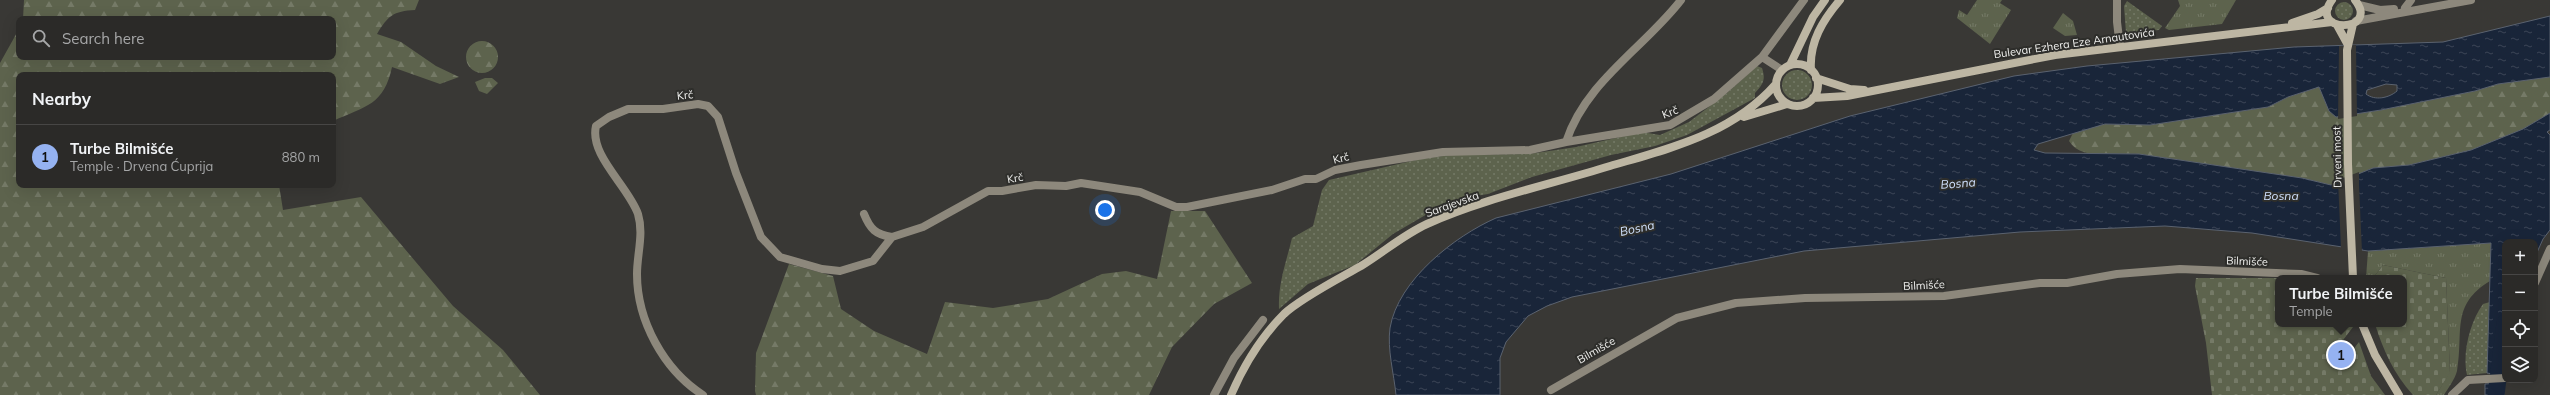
<!DOCTYPE html>
<html lang="en">
<head>
<meta charset="utf-8">
<style>
  :root { --surface:#2b2a28; --page:#373634; --text:#f1f3f6; --muted:#a6a7a8; --line:#474645; --accent:#95b2f1 }
  body { margin:0; font-family:Mulish,sans-serif; background:var(--page); color:var(--text) }
  .controls { position:absolute; right:12px; bottom:12px; display:grid; overflow:hidden; border-radius:8px; box-shadow:0 4px 16px #0002 }
  .controls button { width:36px; height:36px; display:grid; place-items:center; padding:0; border:0; border-bottom:1px solid var(--line); background:var(--surface); color:var(--text); font:20px sans-serif }
  .you { position:absolute; left:1105px; top:210px; width:14px; height:14px; margin:-10px; border:3px solid #fff; border-radius:50%; background:#1a73e8; box-shadow:0 0 0 6px #1a73e833 }
  .badge { display:grid; place-items:center; width:26px; height:26px; border-radius:50%; background:var(--accent); color:#111; font-size:13px; font-weight:700 }
  .pin { position:absolute; translate:-50% -50%; border:2px solid #fff; box-shadow:0 1px 4px #0006 }
  .popup { position:absolute; left:2275px; top:275px; width:132px; height:52px; box-sizing:border-box; display:grid; place-content:center; border-radius:8px; background:var(--surface); filter:drop-shadow(0 1px 3px #0005); font-size:13px; white-space:nowrap; color:var(--muted) }
  .popup b { font-size:15px; color:var(--text) }
  .popup::after { content:''; position:absolute; left:50%; top:100%; margin-left:-8px; border:8px solid transparent; border-top-color:var(--surface) }
  .list { margin:0; padding:0; list-style:none }
  h2 { display:flex; justify-content:space-between; align-items:center; height:52px; margin:0; padding:0 16px; font-size:17px }
  h2 small { font-size:13px; font-weight:400; color:var(--muted) }
  .list li { display:grid; grid-template-columns:26px 1fr auto; gap:12px; align-items:center; box-sizing:border-box; height:64px; padding:0 16px; border-top:1px solid var(--line) }
  .list b { display:block; font-size:15px; white-space:nowrap }
  .list p { margin:0; font-size:13px; white-space:nowrap; color:var(--muted) }
  .list em { font-size:13px; font-style:normal; color:var(--muted) }
  .icon { flex:none; width:22px; height:22px; fill:none; stroke:currentColor; stroke-width:2; stroke-linecap:round; stroke-linejoin:round }
  .map { position:relative; flex:none; width:2550px; height:395px; overflow:hidden }
  .search { position:absolute; background:var(--surface); box-shadow:0 4px 16px #0002; left:16px; top:16px; width:320px; height:44px; display:flex; align-items:center; gap:10px; box-sizing:border-box; padding:0 14px; border-radius:8px; color:var(--muted); font-size:15px }
  .panel { position:absolute; background:var(--surface); box-shadow:0 4px 16px #0002; left:16px; top:72px; width:320px; height:116px; border-radius:8px }
  .map>svg:first-child { display:block }
  .grass { fill:url(#grass-dots) }
  .forest { fill:url(#forest-firs) }
  .cemetery { fill:url(#cemetery-stones) }
  .park { fill:url(#park-tufts) }
  .water { fill:url(#water-ripples); stroke:#5a626f; fill-rule:evenodd }
  .pier { fill:#393835 }
  .lines { fill:none; stroke-linecap:round; stroke-linejoin:round }
  .river { stroke:#192539; stroke-width:17 }
  .minor { stroke:#8d887c; stroke-width:8 }
  .tertiary { stroke:#8d887c; stroke-width:8 }
  .secondary { stroke:#bdb6a3; stroke-width:8 }
  .labels { text-anchor:middle; dominant-baseline:central; stroke-width:4; stroke-linejoin:round; paint-order:stroke }
  .street-label { font-size:11px; fill:#f0f0ee; stroke:#2e2e2b }
  .water-label { font-size:12px; font-style:italic; fill:#cfe0fc; stroke:#2e2e2b }
</style>
</head>
<body>
<div class="map">
<svg width="2550" height="395" viewBox="0 0 2550 395">
  <defs>
    <pattern id="grass-dots" width="8" height="8" patternUnits="userSpaceOnUse"><rect width="8" height="8" fill="#5d634d"/><path d="M2 2h.1M6 6h.1" fill="none" stroke="#757a67" stroke-width="1.8" stroke-linecap="round"/></pattern>
    <pattern id="forest-firs" width="22" height="20" patternUnits="userSpaceOnUse"><rect width="22" height="20" fill="#5d634d"/><path d="M5 1l3.5 6h-7zM16 11l3.5 6h-7z" fill="#757a67"/></pattern>
    <pattern id="cemetery-stones" width="16" height="16" patternUnits="userSpaceOnUse"><rect width="16" height="16" fill="#5d634d"/><path d="M2 7V4a2 2 0 0 1 4 0v3zM10 15v-3a2 2 0 0 1 4 0v3z" fill="#757a67"/></pattern>
    <pattern id="park-tufts" width="24" height="20" patternUnits="userSpaceOnUse"><rect width="24" height="20" fill="#5d634d"/><path d="M3 7l-1-3M5 7V3M7 7l1-3M15 17l-1-3M17 17v-4M19 17l1-3" fill="none" stroke="#757a67"/></pattern>
    <pattern id="water-ripples" width="26" height="14" patternUnits="userSpaceOnUse"><rect width="26" height="14" fill="#192539"/><path d="M2 4q2-2 4 0t4 0M15 11q2-2 4 0t4 0" fill="none" stroke="#3b4556"/></pattern>
  </defs>
  <rect width="100%" height="100%" fill="#393835"/>
  <path class="grass" d="M 2127,1 L 2162,26 L 2159,30 L 2126,33 L 2124,6 Z
    M2335 11a9 9 0 1 1 18 0a9 9 0 1 1-18 0Z
    M 1757,66 L 1762,68 C 1766,80 1763,84 1755,93 L 1755,98 L 1687,135 L 1655,146 L 1611,155 L 1532,177 L 1488,194 L 1462,198 L 1434,210 L 1393,234 L 1355,265 L 1308,284 L 1279,309 C 1278,283 1286,263 1292,238 L 1313,226 L 1322,190 L 1329,180 L 1420,159 L 1451,155 L 1529,154 L 1576,147 L 1642,132 L 1660,135 L 1689,122 L 1727,93 Z
    M1782 85a15 15 0 1 1 30 0a15 15 0 1 1-30 0Z
    M 2490,302 L 2487,373 L 2467,375 C 2462,353 2470,322 2483,304 Z"/>
  <path class="forest" d="M 24,0 L 419,0 L 415,10 C 393,11 388,16 377,34 L 401,42 L 436,66 L 459,77 L 440,84 L 392,67 C 384,105 366,106 333,121 L 333,75 L 19,75 L 19,185 L 279,185 L 283,210 L 361,197 L 453,306 L 503,350 L 540,395 L 0,395 L 0,63 L 19,29 L 19,57 L 333,57 L 333,19 L 23,19 Z
    M466 57a16 16 0 1 1 32 0a16 16 0 1 1-32 0Z
    M 2550,77 L 2550,113 L 2523,129 L 2471,150 L 2409,165 L 2373,168 L 2331,185 L 2302,178 L 2139,154 C 2115,152 2082,162 2069,141 L 2073,133 L 2105,124 L 2150,125 L 2268,107 L 2288,97 L 2319,87 L 2329,111 L 2336,117 L 2381,110 L 2475,91 L 2498,84 Z
    M 485,78 L 492,78 L 498,83 L 487,94 L 479,91 L 475,82 Z
    M 1171,211 L 1205,211 L 1252,283 L 1214,304 L 1172,347 L 1149,395 L 756,395 L 755,391 L 756,353 L 789,264 L 833,276 L 841,309 L 874,331 L 927,354 L 945,302 L 993,308 L 1048,299 L 1102,274 L 1126,271 L 1157,279 Z"/>
  <path class="cemetery" d="M 2383,265 L 2446,278 L 2450,373 L 2436,395 L 2413,395 C 2394,374 2383,350 2375,324 L 2404,324 L 2404,278 L 2373,278 Z
    M 2196,278 L 2296,278 L 2278,278 L 2278,324 L 2352,324 L 2353,327 L 2331,356 L 2341,365 L 2359,342 L 2371,376 L 2385,395 L 2212,395 L 2206,343 L 2195,286 Z"/>
  <path class="park" d="M 1977,0 L 2002,0 L 2000,3 L 2011,10 L 1990,44 L 1957,18 L 1959,10 L 1967,15 Z
    M 2178,0 L 2236,0 L 2222,24 L 2169,30 L 2165,28 L 2180,6 Z
    M 2063,13 L 2073,21 L 2077,35 L 2065,36 L 2053,28 Z
    M 2491,243 L 2490,281 C 2450,305 2464,332 2457,371 C 2455,379 2448,388 2444,395 L 2436,395 L 2450,372 L 2446,278 L 2383,265 L 2373,278 L 2366,278 L 2368,251 Z"/>
  <path class="water" d="M 2550,16 L 2550,77 L 2498,84 L 2475,91 L 2381,110 L 2336,117 L 2329,111 L 2319,87 L 2288,97 L 2268,107 L 2150,125 L 2105,124 L 2038,144 L 2034,150 L 2045,153 L 2139,154 L 2302,178 L 2331,185 L 2373,168 L 2409,165 L 2471,150 L 2523,129 L 2550,113 L 2550,130 L 2547,132 L 2550,135 L 2550,230 L 2543,239 L 2535,257 L 2535,242 L 2505,242 L 2504,376 L 2487,373 L 2491,243 L 2368,251 L 2252,233 L 2165,226 L 2020,232 L 1804,251 L 1572,297 L 1547,306 L 1528,316 L 1506,342 L 1500,358 L 1500,395 L 1396,395 C 1394,374 1387,349 1390,328 C 1398,280 1455,236 1496,218 L 1671,174 L 1850,116 L 2014,76 L 2087,66 L 2294,47 L 2443,42 ZM 2386,84 L 2397,85 L 2397,91 C 2389,98 2375,101 2366,94 L 2367,90 Z
    M 2502,383 L 2504,395 L 2485,395 L 2485,384 Z"/>
  <path class="pier" d="M 2356,45 L 2357,116 L 2338,119 L 2339,46 Z
    M 2359,172 L 2359,184 L 2362,252 L 2341,249 L 2338,180 Z"/>
  <g class="lines">
    <path class="river" d="M 2496,395 L 2505,323"/>
    <path class="minor" d="M 2117,0 L 2117,22 L 2120,47
      M 2405,8 L 2411,0
      M 1762,57 L 1782,70
      M 1566,142 C 1586,81 1644,48 1681,0
      M 864,214 C 870,229 876,235 892,237
      M 2535,283 L 2550,249
      M 1551,390 L 1677,318 L 1736,303 L 1805,298 L 1944,296 L 2040,283 L 2067,283 L 2117,274 L 2180,269 L 2301,274 L 2317,278
      M 703,395 C 664,370 637,321 637,274 C 637,254 644,234 638,214 C 628,186 589,155 596,126 L 609,117 L 628,109 L 663,109 L 698,104 L 708,106 L 718,117 L 736,173 L 761,237 L 780,257 L 822,269 L 840,271 L 873,261 L 892,237 L 923,227 L 988,191 L 1002,191 L 1036,185 L 1066,186 L 1081,183 L 1140,192 L 1176,207 L 1187,207 L 1272,190 L 1305,179 L 1316,179 L 1335,170 L 1361,165 L 1443,152 L 1530,150 L 1566,142 L 1670,125 L 1714,99 L 1762,57 L 1804,0
      M 1214,395 L 1234,358 L 1263,320
      M 2452,395 L 2468,380 L 2505,378"/>
    <path class="tertiary" d="M 2359,5 L 2380,10 L 2394,9
      M 2356,21 L 2471,0"/>
    <path class="secondary" d="M 2332,0 C 2307,34 2381,33 2355,0
      M 2292,23 L 2318,14 L 2328,8
      M 2353,24 L 2347,50 L 2348,164 L 2353,278
      M 2337,25 L 2348,45
      M1776 85a21 21 0 1 1 42 0a21 21 0 1 1-42 0Z
      M 1790,65 L 1813,17 L 1825,0
      M 1811,70 C 1809,42 1823,20 1840,0
      M 1816,78 L 1850,89 L 1864,90
      M 1813,98 L 1847,96 L 2055,55 L 2332,22
      M 1744,117 L 1787,104
      M 2362,324 L 2375,355 L 2399,395
      M 1231,395 C 1244,365 1261,337 1284,314 C 1301,298 1340,278 1361,266 C 1384,252 1403,235 1427,224 C 1485,198 1549,185 1610,166 C 1671,148 1732,134 1776,84"/>
  </g>
  <g class="labels">
    <g class="street-label">
      <text transform="translate(2074 43) rotate(-8)">Bulevar Ezhera Eze Arnautovića</text>
      <text transform="translate(685 95) rotate(-6)">Krč</text>
      <text transform="translate(1670 112) rotate(-21)">Krč</text>
      <text transform="translate(2337 157) rotate(-91)">Drveni most</text>
      <text transform="translate(1341 158) rotate(-14)">Krč</text>
      <text transform="translate(1015 178) rotate(-10)">Krč</text>
      <text transform="translate(1452 204) rotate(-20)">Sarajevska</text>
      <text transform="translate(2247 261) rotate(2)">Bilmišće</text>
      <text transform="translate(1924 285) rotate(-3)">Bilmišće</text>
      <text transform="translate(1596 350) rotate(-30)">Bilmišće</text>
    </g>
    <g class="water-label">
      <text transform="translate(1958 183) rotate(-4)">Bosna</text>
      <text x="2281" y="195">Bosna</text>
      <text transform="translate(1637 228) rotate(-12)">Bosna</text>
    </g>
  </g>
</svg>
<div class="controls">
<button>+</button>
<button>−</button>
<button><svg class="icon" aria-label="locate" viewBox="0 0 24 24"><circle cx="12" cy="12" r="6"/><path d="M12 2v4M12 18v4M2 12h4M18 12h4"/></svg></button>
<button><svg class="icon" aria-label="layers" viewBox="0 0 24 24"><path d="M12 4l9 5-9 5-9-5zM3 14l9 5 9-5"/></svg></button>
</div>
<div class="you"></div>
<div class="pin badge" style="left:2341px;top:355px">1</div>
<div class="popup"><b>Turbe Bilmišće</b>Temple</div>
<div class="search"><svg class="icon" aria-label="search" viewBox="0 0 24 24"><circle cx="10" cy="10" r="6"/><path d="M15 15l6 6"/></svg>Search here</div>
<section class="panel">
<h2>Nearby<small></small></h2>
<ul class="list">
<li><span class="badge">1</span><div><b>Turbe Bilmišće</b><p>Temple · Drvena Ćuprija</p></div><em>880 m</em></li>
</ul>
</section>
</div>
</body>
</html>
